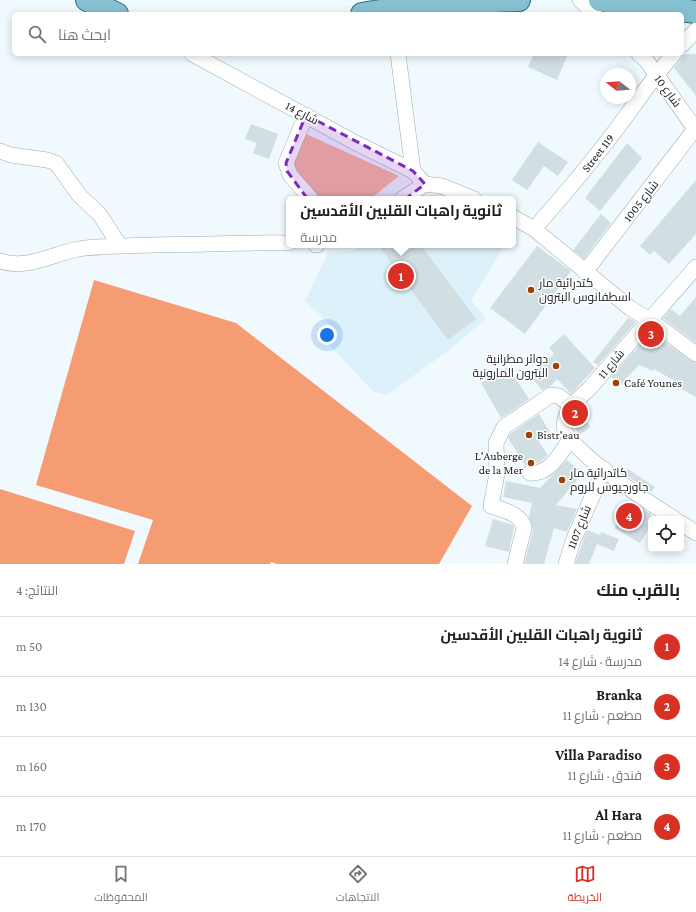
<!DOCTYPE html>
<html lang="ar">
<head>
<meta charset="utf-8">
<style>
  :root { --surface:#fff; --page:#f2f2f2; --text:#202124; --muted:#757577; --line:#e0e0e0; --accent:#d93025 }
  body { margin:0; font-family:"Crimson Pro",Cairo,serif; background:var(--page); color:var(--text); direction:rtl }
  .controls { position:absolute; right:12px; bottom:12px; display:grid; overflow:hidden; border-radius:6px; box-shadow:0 2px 10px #0003 }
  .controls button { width:36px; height:36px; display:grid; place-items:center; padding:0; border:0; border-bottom:1px solid var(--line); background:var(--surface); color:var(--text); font:20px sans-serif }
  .compass { position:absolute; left:600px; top:68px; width:36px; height:36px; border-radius:50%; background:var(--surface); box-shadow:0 2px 10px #0003; rotate:287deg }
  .you { position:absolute; left:327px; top:335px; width:14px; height:14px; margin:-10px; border:3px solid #fff; border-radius:50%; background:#1a73e8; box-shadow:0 0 0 6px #1a73e833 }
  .badge { display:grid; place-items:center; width:26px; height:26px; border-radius:50%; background:var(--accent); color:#fff; font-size:13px; font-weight:700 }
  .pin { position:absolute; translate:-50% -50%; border:2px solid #fff; box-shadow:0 1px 4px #0006 }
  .popup { position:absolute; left:286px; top:196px; width:230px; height:52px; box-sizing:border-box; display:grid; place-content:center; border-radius:6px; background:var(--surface); filter:drop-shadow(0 1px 3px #0005); font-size:13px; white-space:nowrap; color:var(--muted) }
  .popup b { font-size:15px; color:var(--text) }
  .popup::after { content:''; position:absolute; left:50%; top:100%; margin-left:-8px; border:8px solid transparent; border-top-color:var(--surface) }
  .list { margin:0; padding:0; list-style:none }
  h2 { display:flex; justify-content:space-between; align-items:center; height:52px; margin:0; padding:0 16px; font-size:17px }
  h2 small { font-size:13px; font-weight:400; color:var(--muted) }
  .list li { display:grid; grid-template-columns:26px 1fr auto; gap:12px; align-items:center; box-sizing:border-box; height:60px; padding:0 16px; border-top:1px solid var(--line) }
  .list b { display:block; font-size:15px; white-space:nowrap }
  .list p { margin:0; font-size:13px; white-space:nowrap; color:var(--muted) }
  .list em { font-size:13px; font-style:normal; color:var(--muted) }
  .icon { flex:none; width:22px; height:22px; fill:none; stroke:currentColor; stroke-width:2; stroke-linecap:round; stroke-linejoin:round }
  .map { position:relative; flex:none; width:696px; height:564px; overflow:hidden; direction:ltr }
  .search { position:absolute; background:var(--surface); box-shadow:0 2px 10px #0003; left:12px; right:12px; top:12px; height:44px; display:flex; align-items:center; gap:10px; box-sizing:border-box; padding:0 14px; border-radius:6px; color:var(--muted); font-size:15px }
  .sheet { height:292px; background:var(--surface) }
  nav { display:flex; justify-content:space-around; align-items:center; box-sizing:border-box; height:56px; border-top:1px solid var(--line); background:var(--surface); font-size:11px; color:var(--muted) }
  nav a { display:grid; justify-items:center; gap:2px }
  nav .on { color:var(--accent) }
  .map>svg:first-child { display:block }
  .built { fill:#dcf1f9 }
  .green { fill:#fab99c }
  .water { fill:#f69c73 }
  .building { fill:#d1dee2 }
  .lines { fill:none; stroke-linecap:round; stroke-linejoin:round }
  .street-casing { stroke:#9eaaaf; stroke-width:16 }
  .primary-casing { stroke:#2e6f82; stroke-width:24 }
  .street { stroke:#fff; stroke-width:15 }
  .primary { stroke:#86c1d1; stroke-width:22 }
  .marked { fill:#7b2cbf; fill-opacity:0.2; stroke:#7b2cbf; stroke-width:3; stroke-dasharray:8 5; stroke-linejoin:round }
  .poi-dot { fill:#a13f00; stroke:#fff; stroke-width:1.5 }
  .labels { text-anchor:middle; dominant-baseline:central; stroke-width:3; stroke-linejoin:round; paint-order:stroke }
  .street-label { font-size:12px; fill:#202526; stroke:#fff }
  .poi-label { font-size:12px; fill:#202526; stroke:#fff; text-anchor:start }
</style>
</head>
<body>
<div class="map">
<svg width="696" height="564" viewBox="0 0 696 564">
  <rect width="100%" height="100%" fill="#f0fafe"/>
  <path class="built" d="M 429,194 L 441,194 L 449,199 L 415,199 L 418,196 Z
    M 360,245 L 505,245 L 471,300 L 486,319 L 449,350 L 387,395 L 373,391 L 329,345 L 339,333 L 305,301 L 328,253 L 354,250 Z"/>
  <path class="green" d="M 306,134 L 399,176 L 370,199 L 320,199 L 300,176 L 293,162 Z"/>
  <path class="water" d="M 94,280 L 236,323 L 472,506 L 439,564 L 277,564 L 271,562 L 270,564 L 138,564 L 153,520 L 36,485 Z
    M 0,489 L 135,531 L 124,564 L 0,564 Z"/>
  <path class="building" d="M 534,54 L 568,54 L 557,80 L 528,67 Z
    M 683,54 L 696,54 L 696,96 L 674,68 L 681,60 Z
    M 251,124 L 278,134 L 269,159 L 253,153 L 257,143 L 245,139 Z
    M 538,142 L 568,162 L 558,176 L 544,166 L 527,190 L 512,180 Z
    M 627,143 L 642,158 L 600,211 L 585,198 Z
    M 696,180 L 696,234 L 669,264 L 654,251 L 650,255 L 640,246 Z
    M 601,214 L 611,223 L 584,259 L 573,250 Z
    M 378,245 L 421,245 L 476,319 L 448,340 Z
    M 537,246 L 571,271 L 525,334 L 490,308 Z
    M 696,297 L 696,343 L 663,318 L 671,309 L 680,316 Z
    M 628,318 L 636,322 L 598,365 L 593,362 Z
    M 651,332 L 691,361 L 696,363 L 696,397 L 681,389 L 683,386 L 654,369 L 653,371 L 639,365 L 620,385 L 611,377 Z
    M 564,334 L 595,368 L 571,394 L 557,379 L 550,387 L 542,390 L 530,376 L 554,354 L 549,348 Z
    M 508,367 L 529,399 L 501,418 L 481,383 Z
    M 578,413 L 591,427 L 579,435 L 573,425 Z
    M 539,414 L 551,434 L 539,442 L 548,455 L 538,463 L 525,465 L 508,438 L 511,433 Z
    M 567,460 L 583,473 L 556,505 L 577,509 L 567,532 L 554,528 L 544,564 L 524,564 L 533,530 L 529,517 L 532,503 L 503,497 L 506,481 L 540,488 Z
    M 628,469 L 655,487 L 651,492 L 624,474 Z
    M 631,501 L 651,514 L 651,525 L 640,543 L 615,528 Z
    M 493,519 L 513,525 L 514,527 L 509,552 L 485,546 Z
    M 587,530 L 600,535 L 601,532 L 619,539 L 614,551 L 597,544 L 589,564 L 575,564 Z"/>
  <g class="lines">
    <defs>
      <path id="street" d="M 580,0 L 595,14
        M 682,45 L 696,30
        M 192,54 L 356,143 L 413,171
        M 398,54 L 413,171 L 425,184
        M 639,54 L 646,60 L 696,130
        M 306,115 L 286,163 L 290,175 L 311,199
        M 0,151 L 11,155 L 47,160 L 56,163 L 79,195 L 100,215 L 120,246
        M 425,184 L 442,186 L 474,199
        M 402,199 L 425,184
        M 513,217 L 534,229 L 630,308 L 653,322 L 696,354
        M 534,229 C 563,196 592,162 618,127 C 637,102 653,77 674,54
        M 316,245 L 317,245
        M 0,261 C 29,271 56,251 85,248 C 126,245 166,245 207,244 C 234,244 262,242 289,243
        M 585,272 L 695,129
        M 530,473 C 549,475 561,453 570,439
        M 675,519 C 654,506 564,448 564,426 C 565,409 578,399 589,389 L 696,267
        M 681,523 L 696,533
        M 515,564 L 524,528 C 523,515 502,509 491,506 L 497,473 L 496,443 L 504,427 L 551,395 L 559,396 L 571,406
        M 566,564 L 573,541 L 604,469"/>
      <path id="primary" d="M 87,0 L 117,14
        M 600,0 L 696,12
        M 362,14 C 414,5 466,2 519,0"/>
    </defs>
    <use href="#street" class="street-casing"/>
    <use href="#primary" class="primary-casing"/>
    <use href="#street" class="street"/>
    <use href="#primary" class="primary"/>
  </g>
  <path class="marked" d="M 306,115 L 413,171 L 425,184 L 353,239 L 341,244 L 287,171 L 286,163 Z"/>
  <g class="poi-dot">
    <circle cx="531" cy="290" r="4"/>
    <circle cx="556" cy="366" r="4"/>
    <circle cx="616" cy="383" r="4"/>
    <circle cx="529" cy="435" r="4"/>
    <circle cx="531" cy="463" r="4"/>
    <circle cx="562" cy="480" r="4"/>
  </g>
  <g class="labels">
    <g class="street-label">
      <text transform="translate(668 91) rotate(54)">شارع 10</text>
      <text transform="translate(302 113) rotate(28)">شارع 14</text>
      <text transform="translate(598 153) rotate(-52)">Street 119</text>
      <text transform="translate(641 201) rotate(-52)">شارع 1005</text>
      <text transform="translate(611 364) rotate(-50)">شارع 11</text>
      <text transform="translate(579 527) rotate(-68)">شارع 1107</text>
    </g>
    <g class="poi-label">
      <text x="539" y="283">كتدرائية مار<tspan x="539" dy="14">اسطفانوس البترون</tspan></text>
      <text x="548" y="359" text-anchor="end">دوائر مطرانية<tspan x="548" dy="14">البترون المارونية</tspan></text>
      <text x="624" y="383">Café Younes</text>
      <text x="537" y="435">Bistr'eau</text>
      <text x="523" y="456" text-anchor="end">L'Auberge<tspan x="523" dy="14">de la Mer</tspan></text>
      <text x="570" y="473">كاتدرائية مار<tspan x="570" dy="14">جاورجيوس للروم</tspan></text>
    </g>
  </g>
</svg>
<div class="controls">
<button><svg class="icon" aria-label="locate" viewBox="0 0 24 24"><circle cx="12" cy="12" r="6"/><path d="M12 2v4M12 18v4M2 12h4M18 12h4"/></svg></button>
</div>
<svg class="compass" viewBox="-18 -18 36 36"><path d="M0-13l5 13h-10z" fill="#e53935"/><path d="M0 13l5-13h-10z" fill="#757577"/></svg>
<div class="you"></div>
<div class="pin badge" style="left:401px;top:276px">1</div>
<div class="popup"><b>ثانوية راهبات القلبين الأقدسين</b>مدرسة</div>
<div class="pin badge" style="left:575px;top:413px">2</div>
<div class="pin badge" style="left:651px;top:334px">3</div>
<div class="pin badge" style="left:629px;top:516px">4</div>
<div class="search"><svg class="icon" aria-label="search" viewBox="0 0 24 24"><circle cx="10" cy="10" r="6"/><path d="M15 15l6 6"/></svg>ابحث هنا</div>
</div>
<section class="sheet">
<h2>بالقرب منك<small>النتائج: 4</small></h2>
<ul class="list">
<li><span class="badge">1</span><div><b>ثانوية راهبات القلبين الأقدسين</b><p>مدرسة · شارع 14</p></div><em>50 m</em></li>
<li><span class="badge">2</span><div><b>Branka</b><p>مطعم · شارع 11</p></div><em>130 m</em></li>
<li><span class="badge">3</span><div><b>Villa Paradiso</b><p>فندق · شارع 11</p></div><em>160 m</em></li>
<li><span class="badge">4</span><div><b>Al Hara</b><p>مطعم · شارع 11</p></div><em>170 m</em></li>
</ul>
</section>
<nav>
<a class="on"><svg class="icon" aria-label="map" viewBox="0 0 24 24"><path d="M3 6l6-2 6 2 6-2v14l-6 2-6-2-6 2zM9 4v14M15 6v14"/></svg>الخريطة</a>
<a><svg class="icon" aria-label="directions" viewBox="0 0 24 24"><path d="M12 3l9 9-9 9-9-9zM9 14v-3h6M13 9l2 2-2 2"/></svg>الاتجاهات</a>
<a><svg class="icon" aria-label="saved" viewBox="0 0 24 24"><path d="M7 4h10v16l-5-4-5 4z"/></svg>المحفوظات</a>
</nav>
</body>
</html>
